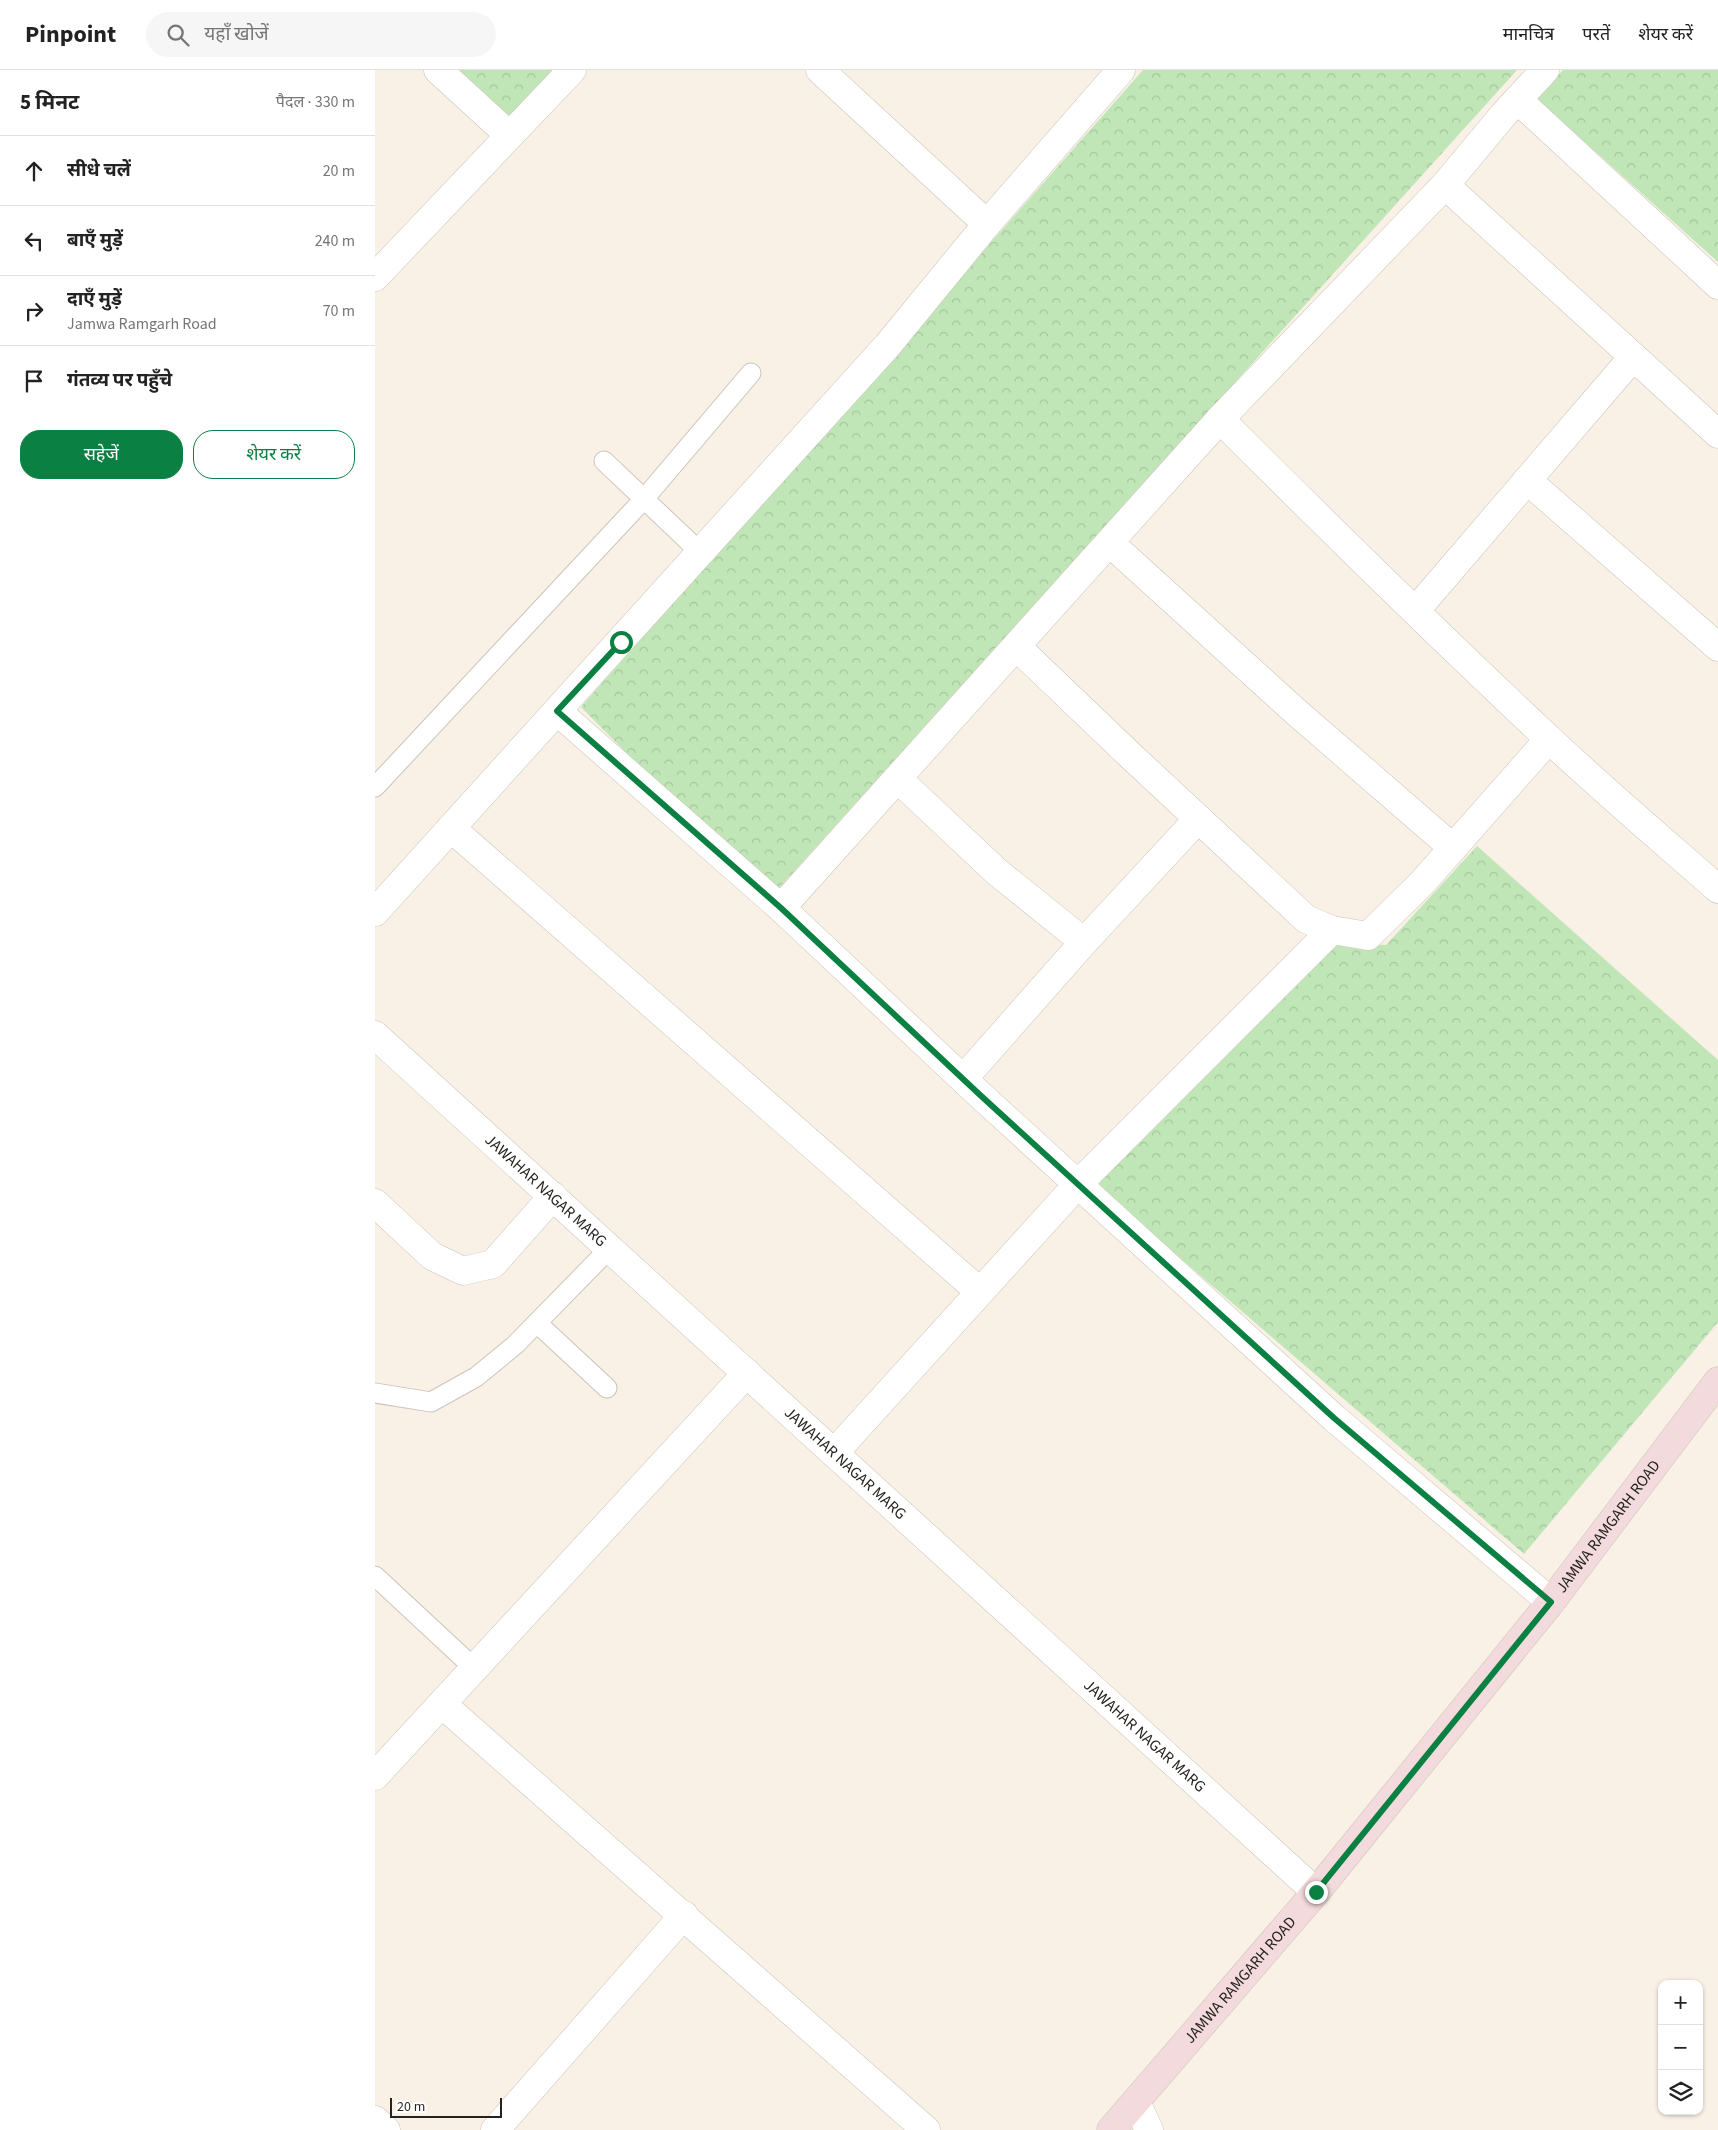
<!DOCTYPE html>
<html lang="hi">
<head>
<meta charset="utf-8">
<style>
  :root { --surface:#fff; --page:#f6f6f6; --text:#222; --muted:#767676; --line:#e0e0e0; --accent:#0b8043 }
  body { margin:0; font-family:"Source Sans 3","Noto Sans Devanagari",sans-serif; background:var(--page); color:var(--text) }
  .controls { position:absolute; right:15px; bottom:15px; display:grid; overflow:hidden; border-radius:10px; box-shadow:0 1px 4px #0004 }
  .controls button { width:45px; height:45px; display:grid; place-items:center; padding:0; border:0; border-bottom:1px solid var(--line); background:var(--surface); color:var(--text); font:25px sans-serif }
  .scale { position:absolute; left:15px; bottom:12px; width:112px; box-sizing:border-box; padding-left:5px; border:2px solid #26231f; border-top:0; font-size:14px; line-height:18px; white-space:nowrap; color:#26231f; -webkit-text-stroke:4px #fff; paint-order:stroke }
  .stop { position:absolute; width:15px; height:15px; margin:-11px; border:4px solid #0b8043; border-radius:50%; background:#fff }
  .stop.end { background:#0b8043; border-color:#fff; box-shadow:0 1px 5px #0008 }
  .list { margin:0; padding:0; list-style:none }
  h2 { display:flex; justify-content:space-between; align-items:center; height:65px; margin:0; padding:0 20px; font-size:21px }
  h2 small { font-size:16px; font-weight:400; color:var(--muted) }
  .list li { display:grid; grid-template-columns:32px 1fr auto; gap:15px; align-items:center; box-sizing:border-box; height:70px; padding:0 20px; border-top:1px solid var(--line) }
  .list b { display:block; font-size:19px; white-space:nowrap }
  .list p { margin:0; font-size:16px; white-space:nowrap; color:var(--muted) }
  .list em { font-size:16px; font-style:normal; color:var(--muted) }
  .actions { display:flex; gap:10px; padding:15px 20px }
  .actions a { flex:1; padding:11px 0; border:1px solid var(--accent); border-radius:20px; text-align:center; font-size:18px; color:var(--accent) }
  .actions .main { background:var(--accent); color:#fff }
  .icon { flex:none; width:28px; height:28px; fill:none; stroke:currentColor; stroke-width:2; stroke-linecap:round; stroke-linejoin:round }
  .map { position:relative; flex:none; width:1343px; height:2060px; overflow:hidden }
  header { display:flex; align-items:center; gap:30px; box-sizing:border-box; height:70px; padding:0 25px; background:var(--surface); border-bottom:1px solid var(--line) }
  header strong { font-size:24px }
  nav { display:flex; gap:28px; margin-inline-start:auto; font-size:18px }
  .search { width:350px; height:45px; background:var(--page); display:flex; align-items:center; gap:12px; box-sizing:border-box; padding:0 18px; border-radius:28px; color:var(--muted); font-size:19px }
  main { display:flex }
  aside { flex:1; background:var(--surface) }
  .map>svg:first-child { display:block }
  .park { fill:url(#park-crowns) }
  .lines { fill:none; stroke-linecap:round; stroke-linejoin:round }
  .lane-casing { stroke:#cbc3b9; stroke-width:21 }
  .street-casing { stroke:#cbc3b9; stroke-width:29 }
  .secondary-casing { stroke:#cbc3b9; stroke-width:29 }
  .lane { stroke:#fff; stroke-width:19 }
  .street { stroke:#fff; stroke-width:28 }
  .secondary { stroke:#f3dadc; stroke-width:28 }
  .route { stroke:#0b8043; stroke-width:6 }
  .labels { text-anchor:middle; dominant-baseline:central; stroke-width:4; stroke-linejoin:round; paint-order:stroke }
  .street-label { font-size:16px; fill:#26231f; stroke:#fff }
</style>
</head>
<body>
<header>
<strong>Pinpoint</strong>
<div class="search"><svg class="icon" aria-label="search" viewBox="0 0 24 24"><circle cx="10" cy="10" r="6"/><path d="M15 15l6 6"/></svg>यहाँ खोजें</div>
<nav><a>मानचित्र</a><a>परतें</a><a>शेयर करें</a></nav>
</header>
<main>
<aside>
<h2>5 मिनट<small>पैदल · 330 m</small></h2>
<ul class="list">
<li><svg class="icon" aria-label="ahead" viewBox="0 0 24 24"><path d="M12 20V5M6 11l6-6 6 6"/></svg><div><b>सीधे चलें</b></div><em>20 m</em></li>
<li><svg class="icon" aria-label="left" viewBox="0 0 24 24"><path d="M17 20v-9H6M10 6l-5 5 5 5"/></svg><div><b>बाएँ मुड़ें</b></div><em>240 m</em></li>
<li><svg class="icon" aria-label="right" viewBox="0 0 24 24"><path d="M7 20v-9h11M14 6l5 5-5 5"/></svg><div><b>दाएँ मुड़ें</b><p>Jamwa Ramgarh Road</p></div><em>70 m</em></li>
<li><svg class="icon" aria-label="arrive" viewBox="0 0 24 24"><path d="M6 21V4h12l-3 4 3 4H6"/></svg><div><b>गंतव्य पर पहुँचे</b></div></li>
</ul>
<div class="actions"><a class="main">सहेजें</a><a>शेयर करें</a></div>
</aside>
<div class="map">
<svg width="1343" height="2060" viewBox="0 0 1343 2060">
  <defs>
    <pattern id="park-crowns" width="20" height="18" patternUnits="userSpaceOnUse" patternTransform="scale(1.25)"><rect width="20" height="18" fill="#c0e6b7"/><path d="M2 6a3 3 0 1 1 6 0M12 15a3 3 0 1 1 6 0" fill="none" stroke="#a5c59d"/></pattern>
  </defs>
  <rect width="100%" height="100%" fill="#f9f0e6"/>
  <path class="park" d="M 67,0 L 179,0 L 134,65 Z
    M 768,0 L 1142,0 L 395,828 L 206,637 Z
    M 1188,0 L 1343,0 L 1343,192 L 1162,29 Z
    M 1102,776 L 1343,990 L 1343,1252 L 1149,1484 L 719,1114 L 962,873 L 1011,875 Z"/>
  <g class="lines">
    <defs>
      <path id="lane" d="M 229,391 L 326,483
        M 0,717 L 269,429 L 376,303
        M 162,1253 L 232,1318
        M 0,1323 L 56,1332 L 101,1307 L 140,1275 L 235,1178
        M 0,1506 L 99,1598"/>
      <g id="street">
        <path d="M 63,0 L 134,65"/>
        <path d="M 445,0 L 612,154"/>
        <path d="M 1143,30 L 1343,215"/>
        <path d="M 1070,115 L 1343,364"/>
        <path d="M 0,207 L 197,0"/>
        <path d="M 845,349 C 953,457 1062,564 1173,668 C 1228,720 1286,769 1343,819"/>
        <path d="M 1152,410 L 1343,577"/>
        <path d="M 735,473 L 920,641 L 1078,778"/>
        <path d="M 1041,540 L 1258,287"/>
        <path d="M 642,577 L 757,687 L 931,849 L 957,860 L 993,866 L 1047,813 L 1174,669"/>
        <path d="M 182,641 L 406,838 L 604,1024 L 959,1348 L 1176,1532"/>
        <path d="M 523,709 L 622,802 L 709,872"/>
        <path d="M 76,758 L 605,1222"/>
        <path d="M 406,838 L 845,349 L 1070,115 L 1130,43 L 1170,0"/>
        <path d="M 0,842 L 512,276 L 612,154 L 746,0"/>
        <path id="s1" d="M 0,965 L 941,1822"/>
        <path d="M 588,1009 L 709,872 L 823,749"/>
        <path d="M 0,1133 L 57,1186 L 88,1201 L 118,1194 L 178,1126"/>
        <path d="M 459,1383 L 703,1114 L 957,860"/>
        <path d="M 67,1634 L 551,2060"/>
        <path d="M 0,1706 L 372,1303"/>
        <path d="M 761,2032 L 774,2060"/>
        <path d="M 0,2050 L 11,2060"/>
        <path d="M 120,2060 L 309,1845"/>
      </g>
      <g id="secondary">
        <path id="s2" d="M 736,2060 L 941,1822 L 1176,1532 L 1343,1311"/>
      </g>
    </defs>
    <use href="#lane" class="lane-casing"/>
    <use href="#street" class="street-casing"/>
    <use href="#secondary" class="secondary-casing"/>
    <use href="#lane" class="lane"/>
    <use href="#street" class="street"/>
    <use href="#secondary" class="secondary"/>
  </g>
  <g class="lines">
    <path class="route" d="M 246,572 L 182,641 L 406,838 L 604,1024 L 959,1348 L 1176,1532 L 941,1822"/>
  </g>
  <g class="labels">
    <g class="street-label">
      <text stroke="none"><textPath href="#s1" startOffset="231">JAWAHAR NAGAR MARG</textPath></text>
      <text stroke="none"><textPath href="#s1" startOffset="636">JAWAHAR NAGAR MARG</textPath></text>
      <text stroke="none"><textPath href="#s2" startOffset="782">JAMWA RAMGARH ROAD</textPath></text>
      <text stroke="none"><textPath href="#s1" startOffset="1041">JAWAHAR NAGAR MARG</textPath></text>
      <text stroke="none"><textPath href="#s2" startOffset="198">JAMWA RAMGARH ROAD</textPath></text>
    </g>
  </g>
</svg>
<div class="controls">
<button>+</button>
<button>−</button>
<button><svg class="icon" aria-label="layers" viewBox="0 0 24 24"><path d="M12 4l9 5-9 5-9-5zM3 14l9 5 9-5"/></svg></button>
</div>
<div class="scale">20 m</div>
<div class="stop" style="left:246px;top:572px"></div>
<div class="stop end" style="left:941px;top:1822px"></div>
</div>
</main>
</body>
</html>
